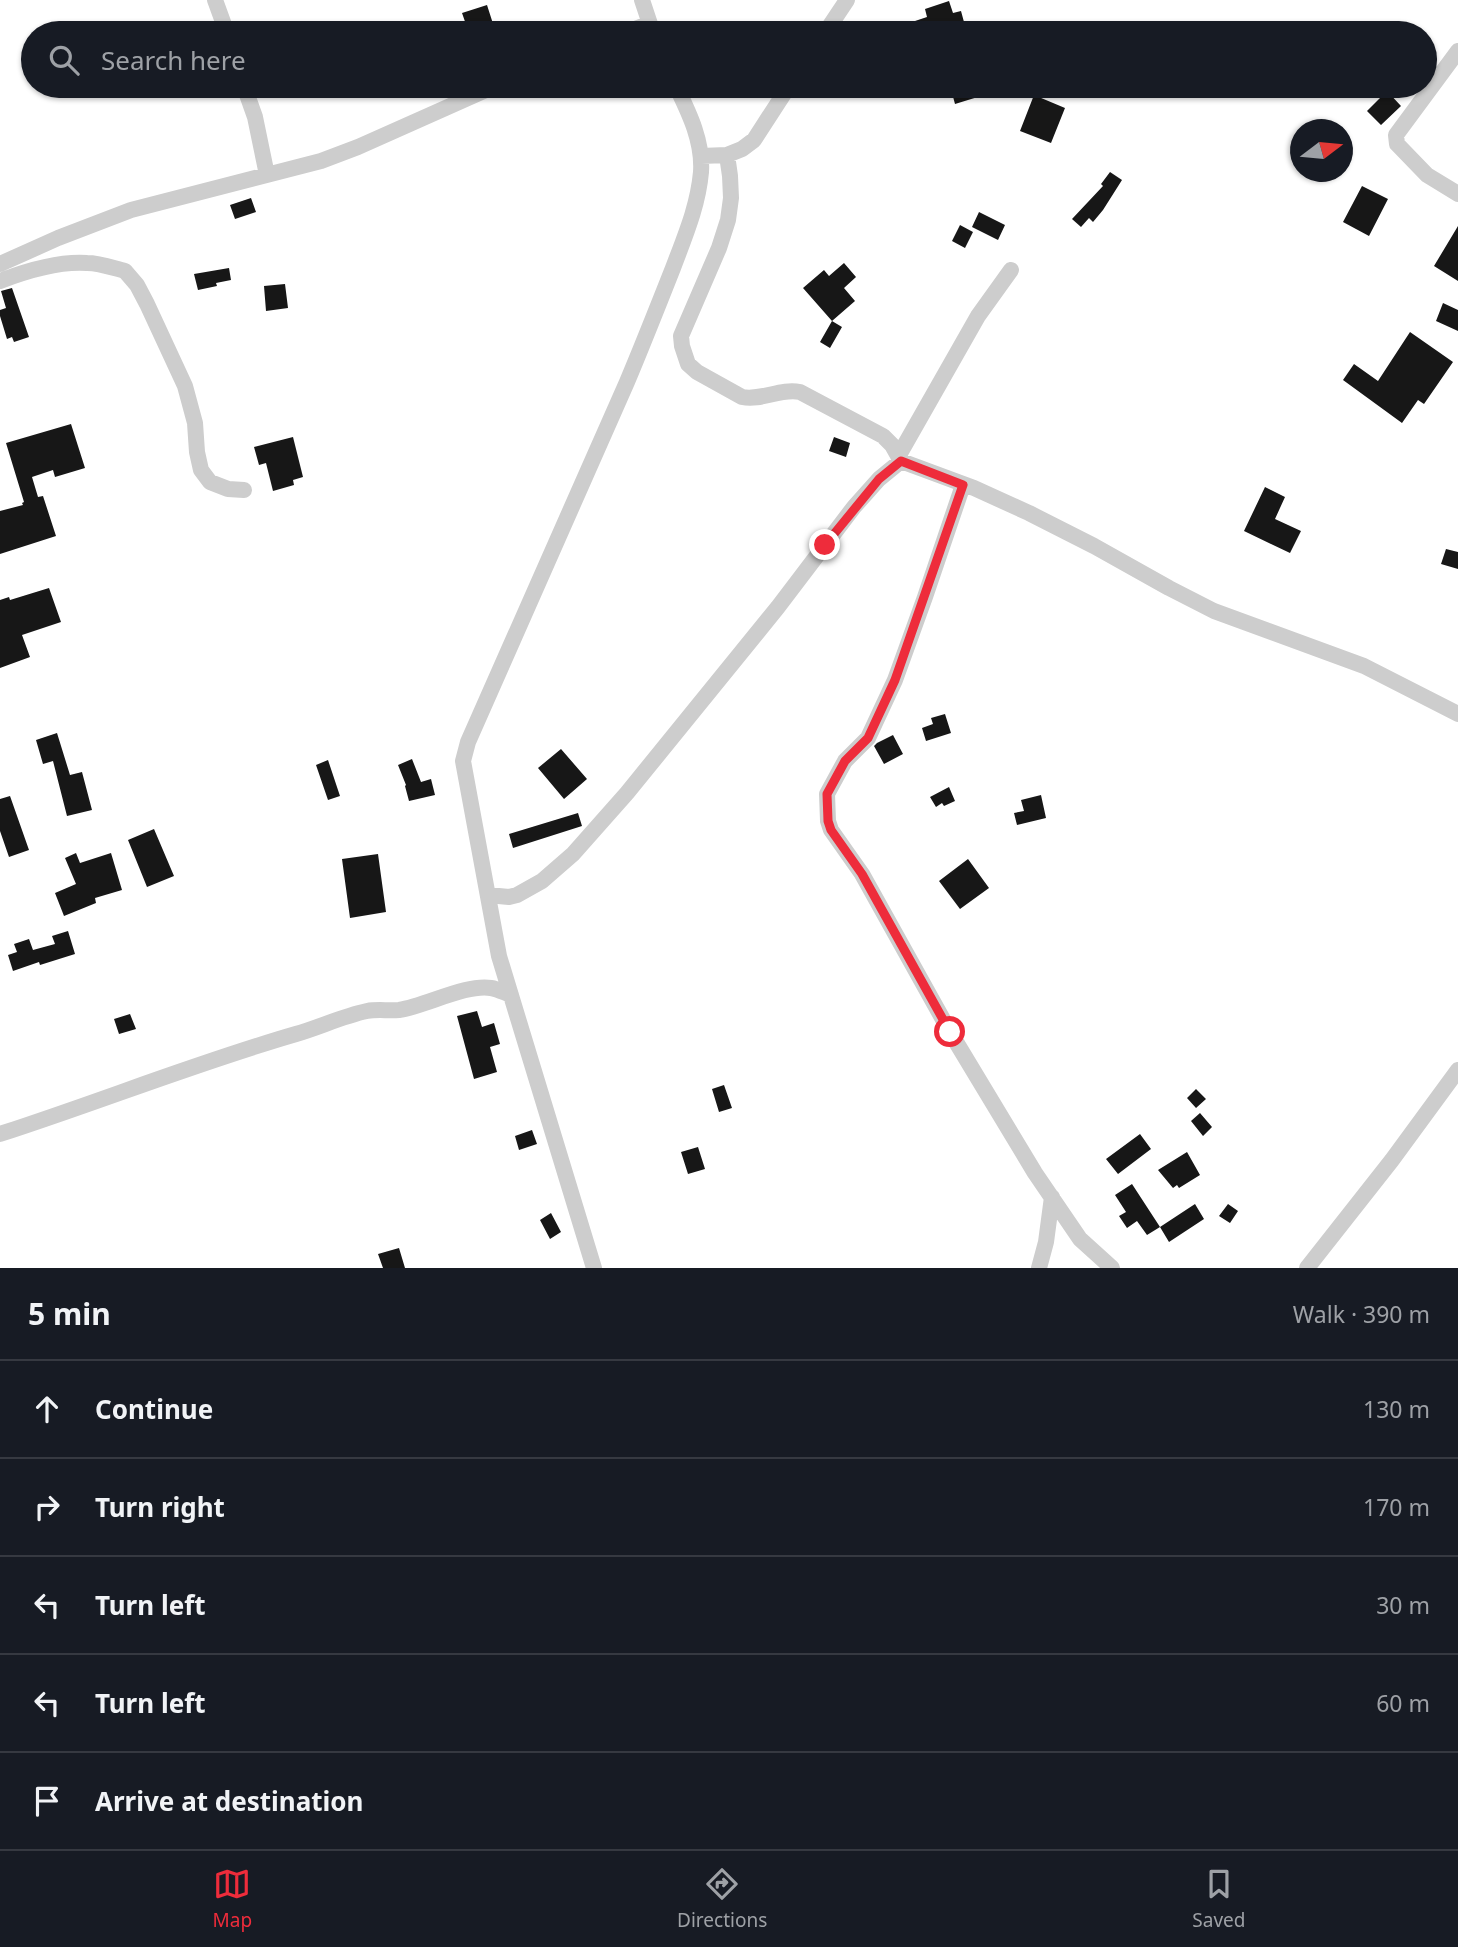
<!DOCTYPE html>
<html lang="en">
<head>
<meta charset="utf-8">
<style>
  :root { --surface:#171b24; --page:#20242c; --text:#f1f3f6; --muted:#9ea1a6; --line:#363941; --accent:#ee2c3b }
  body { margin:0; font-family:"Noto Sans",sans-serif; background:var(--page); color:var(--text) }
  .compass { position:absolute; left:1290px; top:119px; width:63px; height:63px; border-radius:50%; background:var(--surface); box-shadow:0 2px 5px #0004; rotate:74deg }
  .stop { position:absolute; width:21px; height:21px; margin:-16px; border:5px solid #ee2c3b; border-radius:50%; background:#fff }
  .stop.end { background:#ee2c3b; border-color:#fff; box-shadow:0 2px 7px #0008 }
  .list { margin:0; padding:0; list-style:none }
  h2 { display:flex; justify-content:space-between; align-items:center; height:91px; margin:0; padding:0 28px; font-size:30px }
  h2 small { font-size:23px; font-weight:400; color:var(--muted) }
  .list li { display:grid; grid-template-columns:46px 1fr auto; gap:21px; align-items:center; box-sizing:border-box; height:98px; padding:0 28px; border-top:2px solid var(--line) }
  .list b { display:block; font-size:26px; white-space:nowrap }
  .list em { font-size:23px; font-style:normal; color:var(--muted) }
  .icon { flex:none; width:38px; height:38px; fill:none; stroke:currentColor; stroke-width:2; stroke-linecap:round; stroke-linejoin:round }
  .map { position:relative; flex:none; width:1458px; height:1268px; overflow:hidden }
  .search { position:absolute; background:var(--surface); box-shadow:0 2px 5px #0004; left:21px; right:21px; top:21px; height:77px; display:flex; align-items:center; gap:18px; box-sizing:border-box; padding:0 24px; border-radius:38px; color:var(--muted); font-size:26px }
  .sheet { height:581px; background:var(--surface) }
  nav { display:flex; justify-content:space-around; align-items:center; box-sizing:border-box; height:98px; border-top:2px solid var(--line); background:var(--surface); font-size:19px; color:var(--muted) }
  nav a { display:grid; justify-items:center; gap:4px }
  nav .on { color:var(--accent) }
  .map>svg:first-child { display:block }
  .building { fill:#171717 }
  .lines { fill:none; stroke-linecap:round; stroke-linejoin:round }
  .street { stroke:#cdcdcd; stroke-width:16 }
  .route { stroke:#ee2c3b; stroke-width:9 }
</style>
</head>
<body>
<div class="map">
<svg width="1458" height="1268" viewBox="0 0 1458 1268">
  <rect width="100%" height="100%" fill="#fff"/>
  <path class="building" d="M 949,1 L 953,13 L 961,11 L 967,33 L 912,33 L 909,23 L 927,17 L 925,9 Z
    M 487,5 L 495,30 L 485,33 L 469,33 L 462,13 Z
    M 966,86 L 978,86 L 981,96 L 955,104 L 952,93 L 966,88 Z
    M 1387,91 L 1401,106 L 1381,125 L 1367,111 Z
    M 1034,95 L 1065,108 L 1051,143 L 1020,131 Z
    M 1110,172 L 1122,180 L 1103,210 L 1093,222 L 1089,218 L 1081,227 L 1072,219 L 1103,186 L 1101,184 Z
    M 1362,186 L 1388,199 L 1369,236 L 1343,222 Z
    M 251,198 L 256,212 L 235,219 L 230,205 Z
    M 979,212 L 1005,225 L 998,240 L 972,227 Z
    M 960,225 L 973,232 L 965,248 L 952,241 Z
    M 1458,226 L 1458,281 L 1434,266 Z
    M 844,263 L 856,277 L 844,288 L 855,301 L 832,321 L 803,288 L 824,270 L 829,276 Z
    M 229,268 L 231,280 L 216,283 L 217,286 L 198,290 L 194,274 Z
    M 285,284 L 288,308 L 266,311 L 264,286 Z
    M 12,288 L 29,337 L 14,342 L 12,337 L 7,339 L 0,316 L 0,310 L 6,308 L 1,291 Z
    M 1443,303 L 1458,310 L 1458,331 L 1436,321 Z
    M 832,321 L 842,327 L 830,348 L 820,342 Z
    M 1410,332 L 1453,362 L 1424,404 L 1418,400 L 1402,423 L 1343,380 L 1354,364 L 1378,381 Z
    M 71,424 L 85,468 L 55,477 L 53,470 L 32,477 L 38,497 L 43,496 L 56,536 L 0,554 L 0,511 L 23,505 L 22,503 L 24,502 L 6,443 Z
    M 293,437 L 303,477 L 293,480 L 294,485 L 273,491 L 266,463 L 259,465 L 254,447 Z
    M 834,437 L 850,443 L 846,457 L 829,451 Z
    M 1265,487 L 1285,497 L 1275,519 L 1301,531 L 1290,553 L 1244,531 Z
    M 1446,549 L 1458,552 L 1458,569 L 1441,564 Z
    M 49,588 L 61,622 L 22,635 L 30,657 L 0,668 L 0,600 L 9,597 L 10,600 Z
    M 945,714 L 951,733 L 926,741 L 922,728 L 933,724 L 931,718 Z
    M 57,733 L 70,775 L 82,772 L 92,810 L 67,816 L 53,761 L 43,764 L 36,740 Z
    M 893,735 L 903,754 L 884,764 L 874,746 L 877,743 Z
    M 561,749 L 587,779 L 564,799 L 538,768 Z
    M 412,759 L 421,782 L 431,779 L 435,795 L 409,801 L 405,786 L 406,785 L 398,765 Z
    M 328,760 L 340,796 L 328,800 L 316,765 Z
    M 949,787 L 955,801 L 944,806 L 942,803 L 936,807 L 930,797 Z
    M 1041,795 L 1046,818 L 1017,825 L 1014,813 L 1024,811 L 1021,800 Z
    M 10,796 L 29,850 L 9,857 L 0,831 L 0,799 Z
    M 578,813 L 582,826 L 513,848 L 509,834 Z
    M 154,829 L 174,876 L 147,887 L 128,840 Z
    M 76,853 L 80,863 L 111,853 L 122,890 L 95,898 L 96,903 L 64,916 L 55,893 L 76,884 L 65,858 Z
    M 378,854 L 386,912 L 350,918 L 342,859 Z
    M 968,859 L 989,888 L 960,909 L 939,881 Z
    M 68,931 L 75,954 L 40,965 L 39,962 L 13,971 L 8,955 L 17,952 L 14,944 L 29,939 L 33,950 L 55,944 L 52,936 Z
    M 477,1011 L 482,1027 L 494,1023 L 500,1044 L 490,1047 L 497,1072 L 474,1079 L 457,1016 Z
    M 130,1014 L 136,1029 L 119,1034 L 114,1019 Z
    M 724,1085 L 732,1108 L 719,1112 L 712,1089 Z
    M 1196,1089 L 1206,1099 L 1196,1108 L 1187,1098 Z
    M 1200,1113 L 1212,1127 L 1203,1136 L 1191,1121 Z
    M 532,1130 L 537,1144 L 519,1150 L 515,1136 Z
    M 1140,1134 L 1151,1149 L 1118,1174 L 1106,1159 Z
    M 698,1147 L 705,1169 L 688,1174 L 681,1152 Z
    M 1187,1152 L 1200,1175 L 1179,1188 L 1177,1185 L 1173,1188 L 1158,1170 Z
    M 1132,1184 L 1160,1227 L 1147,1235 L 1137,1221 L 1127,1228 L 1119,1216 L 1126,1212 L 1115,1195 Z
    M 1195,1204 L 1204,1219 L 1169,1242 L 1160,1227 Z
    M 1228,1204 L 1238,1211 L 1230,1223 L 1219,1216 Z
    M 551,1213 L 561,1232 L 550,1239 L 540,1220 Z
    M 399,1248 L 405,1268 L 383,1268 L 378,1254 Z"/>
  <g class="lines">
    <path class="street" d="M 215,0 L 227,33
      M 642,0 L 653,33
      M 625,33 L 648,24
      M 825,33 L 847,0
      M 1458,51 L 1396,135 L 1397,144 L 1427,175 L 1458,194
      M 244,86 L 255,117 L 267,175
      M 727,155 L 730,176 L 731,198 L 728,220 L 719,248 L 681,336 L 682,346 L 688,364 L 697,372 L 742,397 C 762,401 780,388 800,392 L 883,436 L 892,445 L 901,461 L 974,488 L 1029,513 L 1094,546 L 1169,588 L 1214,611 L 1364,666 L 1458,714
      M 701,156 L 727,155 L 742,149 L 754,140 L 789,86
      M 0,264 L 58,238 L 131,210 L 321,161 L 358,147 L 495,86
      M 0,281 C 26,271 58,261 87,263 C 100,263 113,268 125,271 L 137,285 L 147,304 L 185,386 L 195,423 L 197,452 L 201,470 L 210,482 L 228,489 L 244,490
      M 899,455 L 978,316 L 1011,270
      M 963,485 L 925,597 L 895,680 L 868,738 L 845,761 L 827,794 L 828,821 L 831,830 L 862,874 L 950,1032 L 1035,1173 L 1080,1239 L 1112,1268
      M 488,895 L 509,897 L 517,895 L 542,881 L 573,854 L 627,793 L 778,607 L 854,507 L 879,479 L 901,461
      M 0,1134 C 99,1102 196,1063 296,1034 C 320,1027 343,1016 367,1011 C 378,1009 388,1011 399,1010 C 426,1006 465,984 491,988 C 498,989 505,993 511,995
      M 594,1268 L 499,956 L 463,761 L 468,742 C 522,622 575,502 627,382 C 643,344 658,306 673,268 C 685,236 698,206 701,172 C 703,141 689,113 676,86
      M 1039,1268 L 1046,1242 L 1052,1197
      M 1307,1268 L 1392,1160 L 1458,1070"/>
  </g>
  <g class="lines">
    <path class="route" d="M 825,545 L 879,479 L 901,461 L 963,485 L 895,680 L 868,738 L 845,761 L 827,794 L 828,821 L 831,830 L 862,874 L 950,1032"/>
  </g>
</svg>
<svg class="compass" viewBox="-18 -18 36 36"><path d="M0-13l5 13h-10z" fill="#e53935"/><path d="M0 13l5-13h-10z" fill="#9ea1a6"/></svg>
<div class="stop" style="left:950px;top:1032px"></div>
<div class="stop end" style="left:825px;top:545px"></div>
<div class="search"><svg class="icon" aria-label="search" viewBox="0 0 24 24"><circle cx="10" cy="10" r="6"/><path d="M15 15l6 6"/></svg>Search here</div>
</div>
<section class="sheet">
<h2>5 min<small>Walk · 390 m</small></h2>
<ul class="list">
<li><svg class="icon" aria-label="ahead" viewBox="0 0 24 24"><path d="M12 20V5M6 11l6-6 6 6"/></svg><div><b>Continue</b></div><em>130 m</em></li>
<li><svg class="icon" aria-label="right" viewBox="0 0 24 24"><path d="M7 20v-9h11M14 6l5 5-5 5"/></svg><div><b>Turn right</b></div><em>170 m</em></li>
<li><svg class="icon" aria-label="left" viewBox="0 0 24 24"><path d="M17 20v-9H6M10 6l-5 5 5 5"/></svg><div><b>Turn left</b></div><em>30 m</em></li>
<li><svg class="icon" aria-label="left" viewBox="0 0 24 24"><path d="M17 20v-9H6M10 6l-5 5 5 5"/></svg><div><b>Turn left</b></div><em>60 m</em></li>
<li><svg class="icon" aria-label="arrive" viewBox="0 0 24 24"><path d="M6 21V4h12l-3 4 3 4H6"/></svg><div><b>Arrive at destination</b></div></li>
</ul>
</section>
<nav>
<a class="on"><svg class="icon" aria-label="map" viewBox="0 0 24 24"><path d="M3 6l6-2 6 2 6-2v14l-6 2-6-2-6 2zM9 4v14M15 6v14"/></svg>Map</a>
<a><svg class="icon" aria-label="directions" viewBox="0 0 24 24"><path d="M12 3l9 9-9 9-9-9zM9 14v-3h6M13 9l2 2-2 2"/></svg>Directions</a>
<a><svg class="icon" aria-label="saved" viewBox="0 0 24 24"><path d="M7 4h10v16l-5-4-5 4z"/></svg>Saved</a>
</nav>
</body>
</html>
